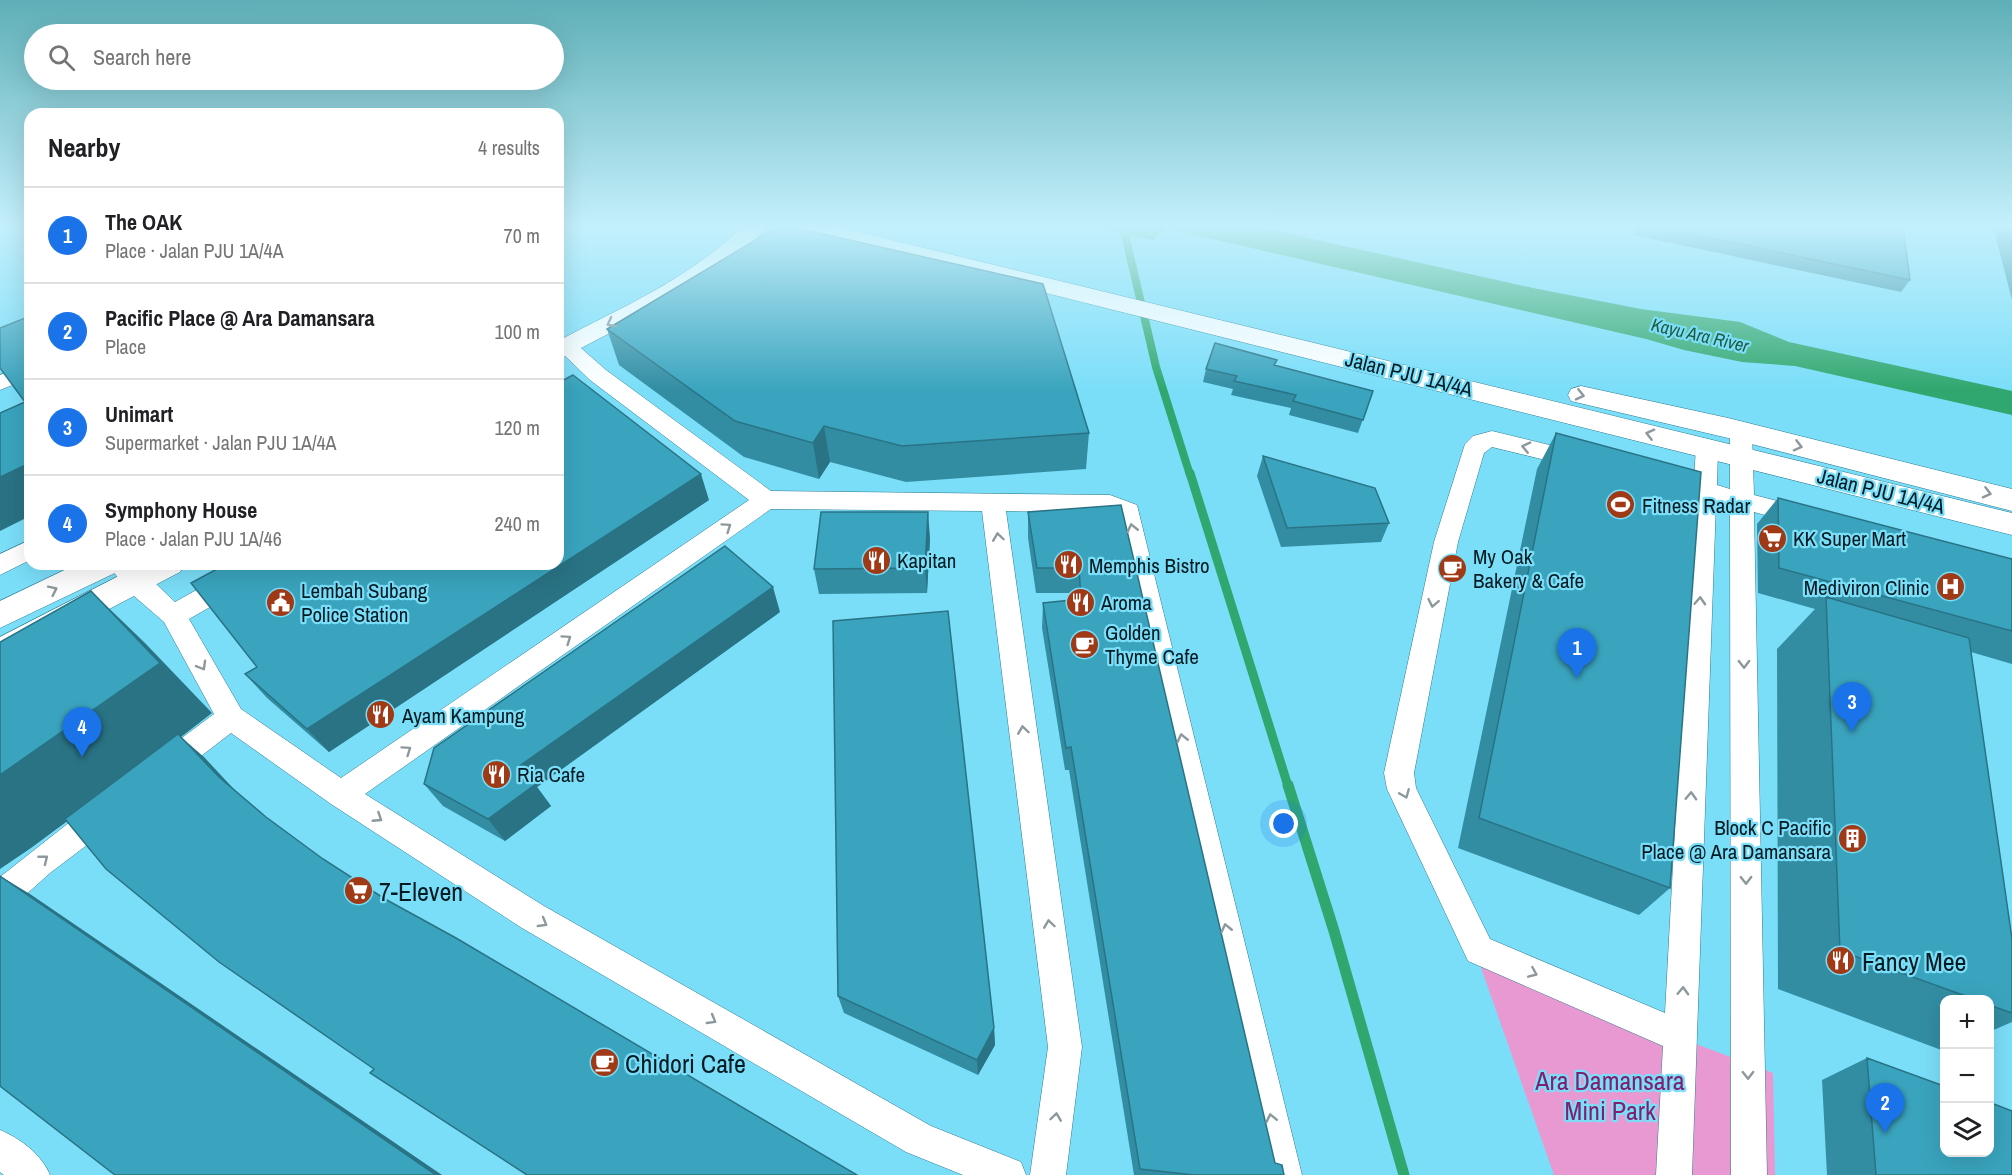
<!DOCTYPE html>
<html lang="en">
<head>
<meta charset="utf-8">
<style>
  :root { --surface:#fff; --page:#f6f6f6; --text:#202124; --muted:#757577; --line:#e0e0e0; --accent:#1a73e8 }
  body { margin:0; font-family:"Archivo Narrow",sans-serif; background:var(--page); color:var(--text) }
  .controls { position:absolute; right:18px; bottom:18px; display:grid; overflow:hidden; border-radius:12px; box-shadow:0 6px 24px #0002 }
  .controls button { width:54px; height:54px; display:grid; place-items:center; padding:0; border:0; border-bottom:2px solid var(--line); background:var(--surface); color:var(--text); font:30px sans-serif }
  .you { position:absolute; left:1284px; top:824px; width:21px; height:21px; margin:-15px; border:4px solid #fff; border-radius:50%; background:#1a73e8; box-shadow:0 0 0 9px #1a73e833 }
  .badge { display:grid; place-items:center; width:39px; height:39px; border-radius:50%; background:var(--accent); color:#fff; font-size:20px; font-weight:700 }
  .pin { position:absolute; translate:-50% -50px; filter:drop-shadow(0 2px 3px #0008) }
  .pin::after { content:''; position:absolute; top:32px; width:21px; height:18px; background:inherit; clip-path:polygon(0 0,100% 0,50% 100%) }
  .list { margin:0; padding:0; list-style:none }
  h2 { display:flex; justify-content:space-between; align-items:center; height:78px; margin:0; padding:0 24px; font-size:26px }
  h2 small { font-size:20px; font-weight:400; color:var(--muted) }
  .list li { display:grid; grid-template-columns:39px 1fr auto; gap:18px; align-items:center; box-sizing:border-box; height:96px; padding:0 24px; border-top:2px solid var(--line) }
  .list b { display:block; font-size:22px; white-space:nowrap }
  .list p { margin:0; font-size:20px; white-space:nowrap; color:var(--muted) }
  .list em { font-size:20px; font-style:normal; color:var(--muted) }
  .icon { flex:none; width:33px; height:33px; fill:none; stroke:currentColor; stroke-width:2; stroke-linecap:round; stroke-linejoin:round }
  .map { position:relative; flex:none; width:2012px; height:1175px; overflow:hidden }
  .search { position:absolute; background:var(--surface); box-shadow:0 6px 24px #0002; left:24px; top:24px; width:540px; height:66px; display:flex; align-items:center; gap:15px; box-sizing:border-box; padding:0 21px; border-radius:33px; color:var(--muted); font-size:22px }
  .panel { position:absolute; background:var(--surface); box-shadow:0 6px 24px #0002; left:24px; top:108px; width:540px; height:462px; border-radius:18px }
  .map>svg:first-child { display:block }
  .green { fill:#e899d1 }
  .water { fill:#30a76e }
  .lines { fill:none; stroke-linecap:round; stroke-linejoin:round }
  .stream-far2 { stroke:#30a76e; stroke-width:8 }
  .stream-far1 { stroke:#30a76e; stroke-width:9 }
  .stream { stroke:#30a76e; stroke-width:11 }
  .minor-casing { stroke:#2e7c8f; stroke-width:1 }
  .tertiary-casing { stroke:#2e7c8f; stroke-width:1 }
  .minor { fill:#fff; fill-rule:evenodd }
  .tertiary { fill:#fff; fill-rule:evenodd }
  .wall { fill:#328da3 }
  .shaded-wall { fill:#297385 }
  .building { fill:#3aa4be; stroke:#297385; stroke-width:1.5 }
  .oneway { stroke:#8c989c }
  .labels { text-anchor:middle; dominant-baseline:central; stroke-width:4.5; stroke-linejoin:round; paint-order:stroke }
  .far-water-label { font-size:18px; font-style:italic; fill:#1f5a3c; stroke:#7bdef9 }
  .street-label { font-size:21px; fill:#001b22; stroke:#7bdef9 }
  .poi-label { font-size:21px; fill:#001b22; stroke:#7bdef9; text-anchor:start }
  .near-poi-label { font-size:26px; fill:#001b22; stroke:#7bdef9; text-anchor:start }
  .near-park-label { font-size:26px; fill:#811e6d; stroke:#7bdef9 }
</style>
</head>
<body>
<div class="map">
<svg width="2012" height="1175" viewBox="0 0 2012 1175">
  <rect width="100%" height="100%" fill="#7bdef9"/>
  <path class="green" d="M 1479,962 L 1773,1073 L 1775,1175 L 1554,1175 Z"/>
  <path class="water" d="M 1088,226 L 1254,226 L 1533,288 L 1641,309 L 1740,322 L 1789,342 L 2012,391 L 2012,415 L 1795,366 L 1742,362 L 1684,350 L 1646,339 L 1165,228 L 1153,240 Z"/>
  <g class="lines">
    <path class="stream-far2" d="M 1123,226 L 1156,367 L 1190,475"/>
    <path class="stream-far1" d="M 1190,473 L 1288,786"/>
    <path class="stream" d="M 1288,785 L 1334,931 L 1404,1175"/>
    <defs>
      <path id="minor" d="M 567,340 L 574,342 L 606,370 L 771,491 L 1110,495 L 1137,505 L 1302,1175 L 1266,1175 L 1117,516 L 1108,513 L 1006,511 L 1082,1047 L 1066,1175 L 1030,1175 L 1048,1047 L 982,511 L 771,509 L 365,794 L 544,906 L 931,1126 L 1021,1162 L 1026,1175 L 963,1175 L 906,1152 L 522,928 L 331,804 L 231,733 L 175,776 L 165,780 L 155,776 L 151,767 L 155,758 L 214,714 L 164,622 L 126,589 L 108,564 L 135,564 L 175,602 L 243,564 L 277,564 L 273,571 L 189,619 L 241,709 L 341,778 L 749,500 L 590,380 L 558,349 L 560,342 Z
        M 30,363 L 30,378 L 0,390 L 0,375 Z
        M 1741,424 L 1749,427 L 1752,432 L 1754,495 L 1812,510 L 1815,516 L 1812,522 L 1803,525 L 1754,512 L 1767,1175 L 1731,1175 L 1730,506 L 1716,502 L 1692,1175 L 1656,1175 L 1663,1046 L 1468,961 L 1387,789 L 1384,773 L 1434,542 L 1465,444 L 1473,436 L 1492,431 L 1586,454 L 1590,460 L 1586,466 L 1578,468 L 1492,447 L 1484,453 L 1458,542 L 1414,773 L 1416,788 L 1490,939 L 1665,1013 L 1693,496 L 1659,487 L 1655,481 L 1659,475 L 1667,473 L 1694,479 L 1696,448 L 1699,442 L 1707,440 L 1715,442 L 1718,448 L 1717,485 L 1730,489 L 1730,432 L 1733,427 Z
        M 30,540 L 30,560 L 0,575 L 0,554 Z
        M 105,799 L 116,803 L 120,813 L 116,823 L 50,873 L 11,908 L 0,912 L 0,877 L 94,803 Z
        M 0,1130 C 20,1138 42,1155 50,1175 L 4,1175 L 0,1172 Z"/>
      <path id="tertiary" d="M 743,226 L 768,226 L 738,257 L 702,285 L 558,360 L 558,341 C 623,307 690,278 743,226 Z
        M 796,226 L 834,226 L 2012,513 L 2012,535 L 799,231 Z
        M 1581,386 L 1728,418 L 2012,489 L 2012,511 L 1728,438 L 1571,401 L 1568,395 L 1571,389 Z
        M 77,564 L 121,564 L 117,572 L 0,628 L 0,601 Z
        M 142,564 L 184,564 L 180,572 L 0,666 L 0,637 Z"/>
    </defs>
    <use href="#minor" class="minor-casing"/>
    <use href="#tertiary" class="tertiary-casing"/>
    <use href="#minor" class="minor"/>
    <use href="#tertiary" class="tertiary"/>
  </g>
  <path class="wall" d="M 1635,226 L 1903,226 L 1910,280 L 1901,292 L 1634,235 Z
    M 1993,226 L 2012,226 L 2012,300 Z
    M 607,329 L 1089,433 L 1086,469 L 906,482 L 830,462 L 819,479 L 744,457 L 619,365 Z
    M 1277,360 L 1275,365 L 1373,391 L 1358,433 L 1289,415 L 1291,408 L 1231,395 L 1233,389 L 1203,382 L 1206,369 Z
    M 1556,433 L 1670,888 L 1639,915 L 1458,848 L 1537,469 Z
    M 1263,456 L 1389,523 L 1381,542 L 1281,547 L 1257,476 Z
    M 1778,498 L 2012,559 L 2012,664 L 1971,652 L 2012,939 L 2012,1022 L 1989,1032 L 1989,999 L 1944,999 L 1944,1051 L 1778,989 L 1777,649 L 1815,609 L 1758,593 L 1757,524 Z
    M 709,500 L 329,752 L 267,698 L 245,674 Z
    M 1121,505 L 1275,1163 L 1284,1175 L 1134,1175 L 1069,770 L 1065,770 L 1042,628 L 1043,603 L 1078,600 L 1077,593 L 1036,593 L 1028,538 L 1028,512 Z
    M 930,538 L 927,593 L 819,594 L 814,569 Z
    M 780,612 L 537,787 L 551,806 L 505,841 L 443,806 L 424,784 Z
    M 838,996 L 994,1028 L 995,1045 L 978,1075 L 844,1013 Z
    M 1867,1058 L 2012,1175 L 1827,1175 L 1822,1080 Z"/>
  <path class="shaded-wall" d="M 824,426 L 830,462 L 819,479 L 813,443 Z
    M 30,463 L 30,516 L 0,531 L 0,477 Z
    M 701,474 L 709,500 L 329,752 L 307,729 Z
    M 928,512 L 930,538 L 927,593 L 925,568 Z
    M 773,587 L 780,612 L 537,787 L 551,806 L 505,841 L 488,819 L 518,767 Z
    M 91,591 L 145,643 L 212,713 L 181,737 L 204,757 L 244,800 L 219,777 L 181,737 L 31,848 L 0,869 L 0,775 Z
    M 0,876 L 30,894 L 442,1175 L 436,1175 Z
    M 994,1028 L 995,1045 L 978,1075 L 977,1060 Z"/>
  <path class="building" d="M 779,226 L 788,226 L 1043,284 L 1089,433 L 902,446 L 824,426 L 813,443 L 735,421 L 607,329 Z
    M 1654,226 L 1903,226 L 1910,280 Z
    M 2006,226 L 2012,226 L 2012,249 Z
    M 30,316 L 30,463 L 0,477 L 0,413 L 25,402 L 0,368 L 0,328 Z
    M 1215,343 L 1277,360 L 1274,365 L 1373,391 L 1363,420 L 1293,401 L 1296,395 L 1234,381 L 1237,376 L 1206,369 Z
    M 573,375 L 701,474 L 307,729 L 245,674 L 257,667 L 191,583 L 226,564 L 558,564 L 558,383 Z
    M 1556,433 L 1701,472 L 1670,888 L 1479,818 Z
    M 1263,456 L 1375,488 L 1389,523 L 1287,528 Z
    M 1778,498 L 2012,559 L 2012,631 L 1779,568 Z
    M 1121,505 L 1275,1163 L 1282,1165 L 1284,1175 L 1194,1175 L 1140,1169 L 1071,747 L 1066,748 L 1043,603 L 1081,599 L 1079,568 L 1037,568 L 1028,512 Z
    M 821,512 L 928,512 L 925,568 L 814,569 Z
    M 725,546 L 773,587 L 518,767 L 536,784 L 488,819 L 424,784 L 434,748 Z
    M 91,591 L 160,663 L 0,775 L 0,642 Z
    M 1826,597 L 1969,638 L 2012,939 L 2012,1013 L 1989,1005 L 1989,999 L 1974,999 L 1840,951 Z
    M 948,611 L 994,1028 L 977,1060 L 838,996 L 833,621 Z
    M 178,734 L 219,777 L 266,817 L 323,859 L 385,899 L 456,938 L 857,1175 L 527,1175 L 370,1073 L 374,1069 L 219,962 L 106,869 L 65,819 Z
    M 0,876 L 436,1175 L 115,1175 L 0,1086 Z
    M 1867,1058 L 1944,1086 L 1944,1152 L 1989,1152 L 1989,1102 L 2012,1111 L 2012,1175 L 1876,1175 Z"/>
  <defs><path id="oneway-chevron" d="M-2-3.5L2.5 0L-2 3.5" fill="none" stroke-width="1.6" stroke-linecap="round" stroke-linejoin="round" transform="scale(1.5)"/></defs>
  <g class="oneway">
    <use href="#oneway-chevron" transform="translate(611 323) rotate(152)"/>
    <use href="#oneway-chevron" transform="translate(1580 395) rotate(13)"/>
    <use href="#oneway-chevron" transform="translate(1650 434) rotate(-166)"/>
    <use href="#oneway-chevron" transform="translate(1798 446) rotate(14)"/>
    <use href="#oneway-chevron" transform="translate(1526 447) rotate(-167)"/>
    <use href="#oneway-chevron" transform="translate(1987 493) rotate(14)"/>
    <use href="#oneway-chevron" transform="translate(727 527) rotate(-35)"/>
    <use href="#oneway-chevron" transform="translate(1132 528) rotate(-103)"/>
    <use href="#oneway-chevron" transform="translate(998 537) rotate(-98)"/>
    <use href="#oneway-chevron" transform="translate(53 590) rotate(-26)"/>
    <use href="#oneway-chevron" transform="translate(1700 601) rotate(-87)"/>
    <use href="#oneway-chevron" transform="translate(1433 603) rotate(101)"/>
    <use href="#oneway-chevron" transform="translate(567 639) rotate(-35)"/>
    <use href="#oneway-chevron" transform="translate(1744 664) rotate(89)"/>
    <use href="#oneway-chevron" transform="translate(202 666) rotate(60)"/>
    <use href="#oneway-chevron" transform="translate(1023 730) rotate(-98)"/>
    <use href="#oneway-chevron" transform="translate(1182 738) rotate(-103)"/>
    <use href="#oneway-chevron" transform="translate(407 750) rotate(-35)"/>
    <use href="#oneway-chevron" transform="translate(1405 794) rotate(68)"/>
    <use href="#oneway-chevron" transform="translate(1691 796) rotate(-88)"/>
    <use href="#oneway-chevron" transform="translate(378 818) rotate(33)"/>
    <use href="#oneway-chevron" transform="translate(44 859) rotate(-38)"/>
    <use href="#oneway-chevron" transform="translate(1746 880) rotate(89)"/>
    <use href="#oneway-chevron" transform="translate(543 923) rotate(30)"/>
    <use href="#oneway-chevron" transform="translate(1049 924) rotate(-98)"/>
    <use href="#oneway-chevron" transform="translate(1226 928) rotate(-103)"/>
    <use href="#oneway-chevron" transform="translate(1533 973) rotate(23)"/>
    <use href="#oneway-chevron" transform="translate(1683 991) rotate(-88)"/>
    <use href="#oneway-chevron" transform="translate(712 1020) rotate(30)"/>
    <use href="#oneway-chevron" transform="translate(1748 1075) rotate(89)"/>
    <use href="#oneway-chevron" transform="translate(1056 1117) rotate(-82)"/>
    <use href="#oneway-chevron" transform="translate(1271 1118) rotate(-103)"/>
  </g>
  <linearGradient id="sky" x2="0" y2="1"><stop stop-color="#5eafb7"/><stop offset="0.58" stop-color="#c4f0fc"/><stop offset="1" stop-color="#c4f0fc" stop-opacity="0"/></linearGradient>
  <rect width="2012" height="390" fill="url(#sky)"/>
  <defs>
    <symbol id="stadium-disc" viewBox="-11 -11 22 22"><circle r="9.5" fill="#a03916" stroke="#7bdef9"/><path d="M0-5a6.5 5 0 1 0 0 10a6.5 5 0 1 0 0-10ZM-3.5-1.8h7v3.6h-7Z" fill="#fff"/></symbol>
    <symbol id="supermarket-disc" viewBox="-11 -11 22 22"><circle r="9.5" fill="#a03916" stroke="#7bdef9"/><path d="M-6-5.5h2.5l.6 2H6L4.5 2H-2.5L-4.4-4H-6ZM-1.5 3.2a1.3 1.3 0 1 0 .1 0ZM3 3.2a1.3 1.3 0 1 0 .1 0Z" fill="#fff"/></symbol>
    <symbol id="restaurant-disc" viewBox="-11 -11 22 22"><circle r="9.5" fill="#a03916" stroke="#7bdef9"/><path d="M-5-6h1v4h1v-4h1v4h1v-4h1v5L-1.5 .5V6h-2V.5L-5-1ZM5-6V6H3V1.5H1.5Q1.5-4 5-6Z" fill="#fff"/></symbol>
    <symbol id="cafe-disc" viewBox="-11 -11 22 22"><circle r="9.5" fill="#a03916" stroke="#7bdef9"/><path d="M-5.5-4.5H6V0H3Q3 3.5 0 3.5H-2.5Q-5.5 3.5-5.5 0ZM3-3.2v2h1.7v-2ZM-6 4.5H4V6H-6Z" fill="#fff"/></symbol>
    <symbol id="hospital-disc" viewBox="-11 -11 22 22"><circle r="9.5" fill="#a03916" stroke="#7bdef9"/><path d="M-5-5h3v3.5h4V-5h3V5h-3V1.5h-4V5h-3Z" fill="#fff"/></symbol>
    <symbol id="civic-disc" viewBox="-11 -11 22 22"><circle r="9.5" fill="#a03916" stroke="#7bdef9"/><path d="M-.6-6.5H3V-4.5H.6V-3L4-1V1h2V6H-6V1h2V-1L-.6-3ZM-1.2 2.5V6h2.4V2.5Z" fill="#fff"/></symbol>
    <symbol id="building-disc" viewBox="-11 -11 22 22"><circle r="9.5" fill="#a03916" stroke="#7bdef9"/><path d="M-4-6H4V6H1V3H-1V6H-4ZM-2.5-4.3h1.7v1.8h-1.7ZM.8-4.3h1.7v1.8H.8ZM-2.5-1h1.7V.8h-1.7ZM.8-1h1.7V.8H.8Z" fill="#fff"/></symbol>
  </defs>
  <g fill-rule="evenodd">
    <use href="#stadium-disc" x="1604" y="488" width="33" height="33"/>
    <use href="#supermarket-disc" x="1756" y="522" width="33" height="33"/>
    <use href="#restaurant-disc" x="860" y="544" width="33" height="33"/>
    <use href="#restaurant-disc" x="1052" y="548" width="33" height="33"/>
    <use href="#cafe-disc" x="1436" y="552" width="33" height="33"/>
    <use href="#hospital-disc" x="1934" y="570" width="33" height="33"/>
    <use href="#civic-disc" x="264" y="586" width="33" height="33"/>
    <use href="#restaurant-disc" x="1064" y="586" width="33" height="33"/>
    <use href="#cafe-disc" x="1068" y="628" width="33" height="33"/>
    <use href="#restaurant-disc" x="364" y="698" width="33" height="33"/>
    <use href="#restaurant-disc" x="480" y="758" width="33" height="33"/>
    <use href="#building-disc" x="1836" y="822" width="33" height="33"/>
    <use href="#supermarket-disc" x="342" y="874" width="33" height="33"/>
    <use href="#restaurant-disc" x="1824" y="944" width="33" height="33"/>
    <use href="#cafe-disc" x="588" y="1046" width="33" height="33"/>
  </g>
  <g class="labels">
    <g class="far-water-label">
      <text transform="translate(1700 335) rotate(13)">Kayu Ara River</text>
    </g>
    <g class="street-label">
      <text transform="translate(1409 374) rotate(14)">Jalan PJU 1A/4A</text>
      <text transform="translate(1881 491) rotate(14)">Jalan PJU 1A/4A</text>
    </g>
    <g class="poi-label">
      <text x="1642" y="505">Fitness Radar</text>
      <text x="1793" y="538">KK Super Mart</text>
      <text x="1473" y="556">My Oak<tspan x="1473" dy="24">Bakery &amp; Cafe</tspan></text>
      <text x="897" y="560">Kapitan</text>
      <text x="1089" y="565">Memphis Bistro</text>
      <text x="1929" y="587" text-anchor="end">Mediviron Clinic</text>
      <text x="301" y="590">Lembah Subang<tspan x="301" dy="24">Police Station</tspan></text>
      <text x="1101" y="602">Aroma</text>
      <text x="1105" y="632">Golden<tspan x="1105" dy="24">Thyme Cafe</tspan></text>
      <text x="402" y="715">Ayam Kampung</text>
      <text x="517" y="774">Ria Cafe</text>
      <text x="1831" y="827" text-anchor="end">Block C Pacific<tspan x="1831" dy="24">Place @ Ara Damansara</tspan></text>
    </g>
    <g class="near-poi-label">
      <text x="379" y="891">7-Eleven</text>
      <text x="1862" y="961">Fancy Mee</text>
      <text x="625" y="1063">Chidori Cafe</text>
    </g>
    <g class="near-park-label">
      <text x="1610" y="1080">Ara Damansara<tspan x="1610" dy="30">Mini Park</tspan></text>
    </g>
  </g>
</svg>
<div class="controls">
<button>+</button>
<button>−</button>
<button><svg class="icon" aria-label="layers" viewBox="0 0 24 24"><path d="M12 4l9 5-9 5-9-5zM3 14l9 5 9-5"/></svg></button>
</div>
<div class="you"></div>
<div class="pin badge" style="left:1577px;top:678px">1</div>
<div class="pin badge" style="left:1885px;top:1133px">2</div>
<div class="pin badge" style="left:1852px;top:732px">3</div>
<div class="pin badge" style="left:82px;top:757px">4</div>
<div class="search"><svg class="icon" aria-label="search" viewBox="0 0 24 24"><circle cx="10" cy="10" r="6"/><path d="M15 15l6 6"/></svg>Search here</div>
<section class="panel">
<h2>Nearby<small>4 results</small></h2>
<ul class="list">
<li><span class="badge">1</span><div><b>The OAK</b><p>Place · Jalan PJU 1A/4A</p></div><em>70 m</em></li>
<li><span class="badge">2</span><div><b>Pacific Place @ Ara Damansara</b><p>Place</p></div><em>100 m</em></li>
<li><span class="badge">3</span><div><b>Unimart</b><p>Supermarket · Jalan PJU 1A/4A</p></div><em>120 m</em></li>
<li><span class="badge">4</span><div><b>Symphony House</b><p>Place · Jalan PJU 1A/46</p></div><em>240 m</em></li>
</ul>
</section>
</div>
</body>
</html>
